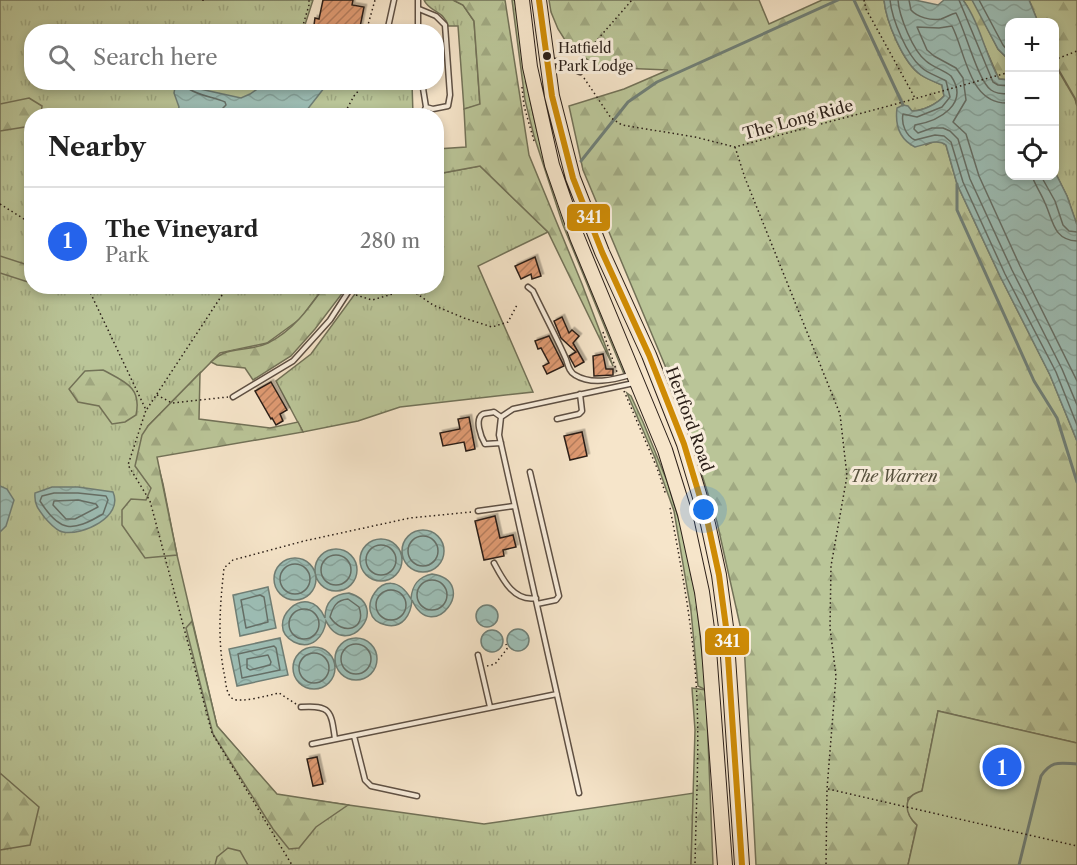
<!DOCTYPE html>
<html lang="en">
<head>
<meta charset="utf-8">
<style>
  :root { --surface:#fff; --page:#f6f6f6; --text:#222; --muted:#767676; --line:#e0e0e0; --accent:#2563eb }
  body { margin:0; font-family:"Libre Caslon Text",serif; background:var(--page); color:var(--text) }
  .controls { position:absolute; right:18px; top:18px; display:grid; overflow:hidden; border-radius:12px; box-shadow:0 3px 9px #0003 }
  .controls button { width:54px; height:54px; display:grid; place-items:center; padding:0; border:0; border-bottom:2px solid var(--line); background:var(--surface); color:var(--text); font:30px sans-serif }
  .you { position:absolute; left:704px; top:510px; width:21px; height:21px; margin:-15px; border:4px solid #fff; border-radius:50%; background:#1a73e8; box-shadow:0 0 0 9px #1a73e833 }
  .badge { display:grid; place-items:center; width:39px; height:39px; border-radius:50%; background:var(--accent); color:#fff; font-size:20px; font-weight:700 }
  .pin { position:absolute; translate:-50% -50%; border:3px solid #fff; box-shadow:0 2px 6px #0006 }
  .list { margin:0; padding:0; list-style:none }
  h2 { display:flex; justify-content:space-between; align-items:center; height:78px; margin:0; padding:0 24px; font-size:26px }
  h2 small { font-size:20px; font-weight:400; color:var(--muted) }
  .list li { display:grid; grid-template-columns:39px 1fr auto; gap:18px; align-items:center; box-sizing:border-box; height:108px; padding:0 24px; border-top:2px solid var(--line) }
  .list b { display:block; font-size:22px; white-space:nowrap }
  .list p { margin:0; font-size:20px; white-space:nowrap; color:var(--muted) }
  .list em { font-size:20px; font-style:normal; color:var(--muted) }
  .icon { flex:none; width:33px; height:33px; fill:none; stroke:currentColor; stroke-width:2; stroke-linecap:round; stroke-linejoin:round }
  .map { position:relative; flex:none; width:1077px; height:865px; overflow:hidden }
  .search { position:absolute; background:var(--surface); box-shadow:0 3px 9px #0003; left:24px; top:24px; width:420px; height:66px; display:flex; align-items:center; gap:15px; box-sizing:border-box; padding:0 21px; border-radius:24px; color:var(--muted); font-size:22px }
  .panel { position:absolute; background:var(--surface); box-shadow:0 3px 9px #0003; left:24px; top:108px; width:420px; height:186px; border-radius:24px }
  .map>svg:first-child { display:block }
  .grass { fill:url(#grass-tufts); stroke:#727258; stroke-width:1.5 }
  .forest { fill:url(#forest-firs); stroke:#727258; stroke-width:1.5 }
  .garden { fill:#bac598; stroke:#727258; stroke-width:1.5 }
  .water { fill:url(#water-waves); stroke:#6f7f77; stroke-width:1.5 }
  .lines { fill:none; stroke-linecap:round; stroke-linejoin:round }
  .shore { stroke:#646f68; stroke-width:1.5 }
  .stream { stroke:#6f7f77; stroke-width:3 }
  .building { fill:url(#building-hatch); stroke:#2b1f18; stroke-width:1.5; filter:url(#shadow) }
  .service-casing { stroke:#5e5044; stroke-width:7 }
  .trunk-casing { stroke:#2b1f18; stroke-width:16 }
  .path { stroke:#2b1f18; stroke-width:1.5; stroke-dasharray:1.5 3; stroke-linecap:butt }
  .service { stroke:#f9eedd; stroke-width:4 }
  .trunk { stroke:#f6e5ca; stroke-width:14 }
  .bus-1-casing { stroke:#f9eedd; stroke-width:10 }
  .bus-1 { stroke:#ce8b05; stroke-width:6 }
  .bus-dot { fill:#2b1f18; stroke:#f9eedd; stroke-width:2 }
  .labels { text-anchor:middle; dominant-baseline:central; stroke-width:6; stroke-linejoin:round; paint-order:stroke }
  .bus-label { font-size:14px; fill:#2b1f18; stroke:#f9eedd; text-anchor:start }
  .street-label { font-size:16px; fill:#2b1f18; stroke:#f9eedd }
  .park-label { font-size:16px; font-style:italic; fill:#56513e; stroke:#f9eedd }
  .line-badge { stroke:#f9eedd; stroke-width:2 }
  .badge-label { font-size:16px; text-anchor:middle; font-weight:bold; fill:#fff }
</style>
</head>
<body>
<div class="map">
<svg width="1077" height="865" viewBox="0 0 1077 865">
  <defs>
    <pattern id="grass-tufts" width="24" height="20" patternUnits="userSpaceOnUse" patternTransform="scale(1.5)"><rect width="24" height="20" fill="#bac598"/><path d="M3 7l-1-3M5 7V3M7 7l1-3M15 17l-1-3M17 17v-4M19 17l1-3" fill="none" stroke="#a0a982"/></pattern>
    <pattern id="forest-firs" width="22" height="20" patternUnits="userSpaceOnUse" patternTransform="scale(1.5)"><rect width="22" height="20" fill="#bac598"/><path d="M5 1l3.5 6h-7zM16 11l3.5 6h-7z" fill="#a0a982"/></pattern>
    <pattern id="water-waves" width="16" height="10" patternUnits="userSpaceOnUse" patternTransform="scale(1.5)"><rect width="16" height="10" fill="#9dbfb7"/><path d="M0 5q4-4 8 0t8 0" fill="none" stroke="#87a49d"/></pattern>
    <pattern id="building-hatch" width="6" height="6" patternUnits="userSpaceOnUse" patternTransform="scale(1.5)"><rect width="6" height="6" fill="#df9a72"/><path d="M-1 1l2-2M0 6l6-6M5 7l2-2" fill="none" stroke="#b57d5d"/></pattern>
    <filter id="shadow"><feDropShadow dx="2.5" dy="-2.5" stdDeviation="0" flood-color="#0004"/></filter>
  </defs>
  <rect width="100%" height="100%" fill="#f6e5ca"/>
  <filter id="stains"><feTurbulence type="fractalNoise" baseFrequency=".00333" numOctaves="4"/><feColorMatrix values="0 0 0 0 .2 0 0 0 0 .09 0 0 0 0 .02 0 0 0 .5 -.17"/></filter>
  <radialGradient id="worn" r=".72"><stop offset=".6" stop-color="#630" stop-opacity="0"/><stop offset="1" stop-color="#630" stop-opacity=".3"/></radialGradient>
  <path class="grass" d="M 0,0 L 313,0 L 303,31 L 32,32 L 32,82 L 412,83 L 413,115 L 32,116 L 32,286 L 324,287 L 300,319 L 267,343 L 220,353 L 148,426 L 163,484 L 177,555 L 217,726 L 277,795 L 484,824 L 694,793 L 691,865 L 0,865 Z
    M 424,0 L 453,0 L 463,5 L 474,21 L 480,105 L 464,109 L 458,26 L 448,26 C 445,11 429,12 424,0 Z
    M 512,0 L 515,0 L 526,81 L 538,135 L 550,176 L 625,367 L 624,374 L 563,225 L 534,136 L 525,100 Z
    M 1054,63 L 1075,99 L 1077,106 L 1077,225 L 1067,196 L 1055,172 Z
    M 480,166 L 548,232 L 478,266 L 533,392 L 400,407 L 358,421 L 303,432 L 276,381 L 311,354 L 360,287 L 436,286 L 437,174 Z
    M 627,393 L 631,396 L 643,422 L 667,481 L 683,533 L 696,597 L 706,690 L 698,686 L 691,611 L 674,511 L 655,458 Z"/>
  <path class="forest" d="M 453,0 L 505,0 L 529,155 L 582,284 L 613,366 L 548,232 L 480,166 L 437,174 L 437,149 L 466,147 L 464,109 L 480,104 L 474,21 L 463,5 Z
    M 549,0 L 759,0 L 769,24 L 822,0 L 884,0 C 886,21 903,63 921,75 C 927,79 935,82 942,85 L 944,96 C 937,104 923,111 912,111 L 926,145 C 933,142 939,139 946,145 L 957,184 L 1000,276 L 1050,375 L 1077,441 L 1077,743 L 938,711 L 922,791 L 908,798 C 907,810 908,817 917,825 L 908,865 L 756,865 L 744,643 L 717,522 L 674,387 L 583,170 L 569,106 L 624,89 L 668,70 L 596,67 L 565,40 L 558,29 L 551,12 Z
    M 963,0 L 972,0 L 974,2 L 998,49 L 1009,60 L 1009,80 L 999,79 L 967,6 Z
    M 1029,0 L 1077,0 L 1077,106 L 1075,98 L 1055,63 L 1054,22 L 1038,22 Z
    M 29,98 L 42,106 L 41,115 L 32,116 L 31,126 L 0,131 L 0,104 Z
    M 0,256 L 31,266 L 31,283 L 0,273 Z
    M 324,287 L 347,287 L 315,329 L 291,356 L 253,380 L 245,368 L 217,365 L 211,362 C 229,344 247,353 268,343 C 293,331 309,308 324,287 Z
    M 103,370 C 125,382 142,387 136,415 L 125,422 L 112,424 L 99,406 L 78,402 L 69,389 L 85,371 Z
    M 200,373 L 199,419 L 270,428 L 298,422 L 303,432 L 157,457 L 177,555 L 145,558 L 122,525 L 122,510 L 131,499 L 146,500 L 151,488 L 135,466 L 142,435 L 148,426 Z
    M 192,621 L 217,726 L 277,794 L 348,805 L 316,827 L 299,848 L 289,849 L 273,829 L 213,734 L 186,628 Z
    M 692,688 L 706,690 L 713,865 L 691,865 L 695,730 Z
    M 0,773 L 39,807 L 30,845 L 0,850 Z
    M 228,848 L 240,851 L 248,865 L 215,865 L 217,857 Z"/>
  <path class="garden" d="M 938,711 L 1077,743 L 1077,865 L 908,865 L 917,825 C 904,813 902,796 922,791 Z"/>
  <path class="water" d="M 884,0 L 915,0 L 938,5 L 944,0 L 963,0 C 980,23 985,54 999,79 L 1009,80 L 1010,176 L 1054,176 L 1055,172 L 1067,196 L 1077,225 L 1077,441 L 1050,375 L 1000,276 L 957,184 L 946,145 C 937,138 925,145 915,147 C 899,139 895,124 897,108 L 903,105 L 908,106 L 912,111 C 923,111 937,104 944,96 L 942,85 C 935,82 927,79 921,75 C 903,63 886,21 884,0 Z
    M 972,0 L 1029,0 L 1038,22 L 1010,22 L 1009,60 L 998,49 Z
    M 176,82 L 190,83 L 200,89 L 241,98 L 250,94 L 266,83 L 328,83 L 303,115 L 238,115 L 232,110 L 224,115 L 176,116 L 179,107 L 174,93 Z
    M 0,486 L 7,489 L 14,500 L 6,526 L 0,532 Z
    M 52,487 L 78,487 L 113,492 C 124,517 82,536 63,532 C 56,531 50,523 45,518 C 38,509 34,504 35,493 Z
    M402 551a21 21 0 1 1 42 0a21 21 0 1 1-42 0Z
    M360 560a21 21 0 1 1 42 0a21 21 0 1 1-42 0Z
    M315 570a21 21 0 1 1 42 0a21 21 0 1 1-42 0Z
    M274 579a21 21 0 1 1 42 0a21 21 0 1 1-42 0Z
    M 432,574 C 481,581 433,647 412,600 C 411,614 403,629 386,625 C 348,617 386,555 411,599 C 412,585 418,577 432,574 Z
    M 268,587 L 276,628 L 240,636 L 233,595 Z
    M 349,593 C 393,606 346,662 326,621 C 324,636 312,651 294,642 C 261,625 307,577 325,618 C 325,603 333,594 349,593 Z
    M476 616a11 11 0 1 1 22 0a11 11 0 1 1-22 0Z
    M507 640a11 11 0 1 1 22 0a11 11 0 1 1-22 0Z
    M481 641a11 11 0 1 1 22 0a11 11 0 1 1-22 0Z
    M 280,638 L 288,675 L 237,686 L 229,649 Z
    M335 659a21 21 0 1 1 42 0a21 21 0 1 1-42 0Z
    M293 668a21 21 0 1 1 42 0a21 21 0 1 1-42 0Z"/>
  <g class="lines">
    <path class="shore" d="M 890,0 C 892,20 907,55 921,67 C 928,74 938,76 946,81 L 950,97 L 942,107 L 917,117 L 903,114 C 901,124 906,136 915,140 L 935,135 L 944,136 L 951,142 L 963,182 L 1005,274 L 1056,372 L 1077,425
      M 898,0 C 899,16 913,51 926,61 C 934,68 944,70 951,76 C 970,104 939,121 915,125 L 914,129 L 918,133 L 932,128 L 943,128 L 950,131 L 958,139 L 970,179 L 1012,270 L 1062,369 L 1077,405
      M 909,0 L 911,10 C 917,17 931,21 941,19 C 947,17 951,14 956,13 C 965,30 978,81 991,90 C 996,94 1004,94 1010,94
      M 959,0 L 993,82 L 998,85 L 1010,86
      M 979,0 L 1003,45 L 1010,53
      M 187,82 L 189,89 C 200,96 213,97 225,102 L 226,105 L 221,110 L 220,116
      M 1010,103 C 969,106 966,53 952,26 L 939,28 L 917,27 L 927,50 L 934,56 L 956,68 L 963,78 L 966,100 L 953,122 L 966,134 L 979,176 L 1020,266 L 1077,381
      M 1032,176 C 1035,185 1041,193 1045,203 C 1053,220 1053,240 1077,241
      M 1041,176 L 1055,201 L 1063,225 L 1069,231 L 1077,232
      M 54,493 L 78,493 L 106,496 L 108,500 L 103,514 C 72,532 60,533 40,501 L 42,496 Z
      M 54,501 L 78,500 L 96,504 L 98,507 L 75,519 L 66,519 L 53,505 Z
      M408 551a15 15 0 1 1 30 0a15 15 0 1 1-30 0Z
      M366 560a15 15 0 1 1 30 0a15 15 0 1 1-30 0Z
      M321 570a15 15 0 1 1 30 0a15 15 0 1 1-30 0Z
      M280 579a15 15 0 1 1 30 0a15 15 0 1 1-30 0Z
      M417 595a15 15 0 1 1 30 0a15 15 0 1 1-30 0Z
      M376 605a15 15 0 1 1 30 0a15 15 0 1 1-30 0Z
      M 260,595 L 264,597 L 268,622 L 246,628 L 241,600 Z
      M 348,599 L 359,607 C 367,629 343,637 330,617 C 333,607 336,600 348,599 Z
      M289 624a15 15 0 1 1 30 0a15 15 0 1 1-30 0Z
      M341 659a15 15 0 1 1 30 0a15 15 0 1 1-30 0Z
      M 274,646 L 276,648 L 280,670 L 242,678 L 238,654 Z
      M299 668a15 15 0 1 1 30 0a15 15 0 1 1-30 0Z
      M 268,655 L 271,662 L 270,665 L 250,670 L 247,668 L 247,659 Z"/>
    <path class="stream" d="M 854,0 L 903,105
      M 581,161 L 628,102 L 657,82 L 838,0
      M 957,184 L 957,210 L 1034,381 L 1057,418 L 1077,482
      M 1019,865 L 1041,776 C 1052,760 1059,763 1077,764"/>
  </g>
  <path class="building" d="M 323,0 L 353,0 L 352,5 L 364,7 L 359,32 L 313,32 L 315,18 L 319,19 Z
    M 535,257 L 541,276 L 532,279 L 531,274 L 521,279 L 515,266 Z
    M 562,317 L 569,333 L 572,330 L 579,336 L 573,343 L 584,362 L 575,367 L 569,356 L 576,352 L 561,338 L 554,321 Z
    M 549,336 L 564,366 L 547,374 L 543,366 L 549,363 L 541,348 L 538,349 L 535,341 Z
    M 603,354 L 606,369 L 613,369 L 613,375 L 594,376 L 593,356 Z
    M 271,382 L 287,410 L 280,414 L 283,421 L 276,425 L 272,418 L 271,419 L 255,391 Z
    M 469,417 L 475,449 L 466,451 L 464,442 L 443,446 L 440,433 L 460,429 L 458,419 Z
    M 582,432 L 587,456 L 570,460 L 564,436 Z
    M 495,516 L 500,538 L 513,535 L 516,547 L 503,550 L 504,556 L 484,560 L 475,521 Z
    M 317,757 L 323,784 L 313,786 L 307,759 Z"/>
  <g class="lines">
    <defs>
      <path id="service" d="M 418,0 L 418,32
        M 419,9 L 436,16 L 445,25 L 450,95 L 448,106 L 433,109 L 426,107 L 422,82
        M 387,32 L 394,0
        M 550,62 L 556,61 L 580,72
        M 422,116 L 426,107
        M 528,287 L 533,291 C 544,314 556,336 566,359 C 568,365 569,372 575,375 C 591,385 613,380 630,375
        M 233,397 L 293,361 L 330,320 L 352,286
        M 557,419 L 579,414 L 582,411 L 580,394
        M 501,443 L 485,444 C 481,437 474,419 483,414 C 486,413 490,413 494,412 L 501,417
        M 530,472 L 559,596 L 556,600 L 537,604
        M 478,511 L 514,506
        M 494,563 C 503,580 514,602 536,598
        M 478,655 L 490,707
        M 301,707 C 331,705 331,711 335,739
        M 354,736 L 365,780 L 371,786 L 417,796
        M 312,744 L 557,694
        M 579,793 L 499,435 L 501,417 L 513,409 L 634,383"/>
      <path id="trunk" d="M 522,0 L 530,67 L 552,165 L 577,237 L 665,450 L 685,514 L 702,592 L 708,636 L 725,865
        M 539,0 L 552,96 L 573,178 L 602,252 L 649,355 L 684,444 L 708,524 L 719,575 L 726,627 L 742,865"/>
    </defs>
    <use href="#service" class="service-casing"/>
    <use href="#trunk" class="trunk-casing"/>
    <path class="path" d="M 864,0 L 866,9 L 915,98
      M 203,1 L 203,0
      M 301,32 L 309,5 L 309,0
      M 366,32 L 375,0
      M 1054,60 L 1077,51
      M 577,63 L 632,0
      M 584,78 L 611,118 L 622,125 L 695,137 L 735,147 L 896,104 L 1010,72
      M 522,87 L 524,106 L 534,141
      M 343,116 L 354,96 L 366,82
      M 735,147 L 745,178 L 840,414 L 847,476 L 831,566 L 830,628 L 836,676 L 827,789 L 826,865
      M 0,204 L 32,224
      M 85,286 L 90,292 L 146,410 L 128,465 L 150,501 L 212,733 L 292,865
      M 356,295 L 372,300 L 403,291 L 413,291 L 433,305 L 464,318 L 492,327 L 508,322 L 517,305
      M 603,332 L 617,372
      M 624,391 L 657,468 L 666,495
      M 157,395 L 172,403 L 228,397
      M 147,409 L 228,286
      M 670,508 C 681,565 692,623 696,681 C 700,742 696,804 695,865
      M 487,666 L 495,664 L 507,649 L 506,644
      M 296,704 L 279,693 C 270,695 241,703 233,699 C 227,695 226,686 225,678 C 217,641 220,605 224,568 L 233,560 L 304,541 L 410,518 L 471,512
      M 828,789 L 1077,846"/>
    <use href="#service" class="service"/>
    <use href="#trunk" class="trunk"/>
    <defs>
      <path id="bus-1" d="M 539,0 L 552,96 L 573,178 L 602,252 L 649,355 L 684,444 L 708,524 L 719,575 L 726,627 L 742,865"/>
    </defs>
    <use href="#bus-1" class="bus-1-casing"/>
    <use href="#bus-1" class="bus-1"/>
  </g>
  <circle class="bus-dot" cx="547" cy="56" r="5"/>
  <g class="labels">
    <g class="bus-label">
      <text x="558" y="48">Hatfield<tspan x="558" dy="18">Park Lodge</tspan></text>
    </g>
    <g class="street-label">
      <text transform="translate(798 119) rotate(-15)">The Long Ride</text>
      <text transform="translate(690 419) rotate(70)">Hertford Road</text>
    </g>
    <g class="park-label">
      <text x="894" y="476">The Warren</text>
    </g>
  </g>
  <g class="line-badge">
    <rect x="566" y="203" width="45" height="29" rx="6" fill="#ce8b05"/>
    <rect x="704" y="627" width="46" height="29" rx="6" fill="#ce8b05"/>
  </g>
  <g class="badge-label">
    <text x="589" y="223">341</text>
    <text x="727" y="647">341</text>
  </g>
  <rect width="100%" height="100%" filter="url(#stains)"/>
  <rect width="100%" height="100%" fill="url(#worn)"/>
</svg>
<div class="controls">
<button>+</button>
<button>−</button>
<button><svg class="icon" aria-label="locate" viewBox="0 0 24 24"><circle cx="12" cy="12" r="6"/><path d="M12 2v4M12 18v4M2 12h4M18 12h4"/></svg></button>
</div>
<div class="you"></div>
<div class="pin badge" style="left:1002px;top:767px">1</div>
<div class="search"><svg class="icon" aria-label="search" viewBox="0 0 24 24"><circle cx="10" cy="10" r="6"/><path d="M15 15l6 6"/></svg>Search here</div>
<section class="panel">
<h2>Nearby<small></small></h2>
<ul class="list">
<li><span class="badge">1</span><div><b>The Vineyard</b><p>Park</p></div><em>280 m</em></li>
</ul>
</section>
</div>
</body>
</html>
